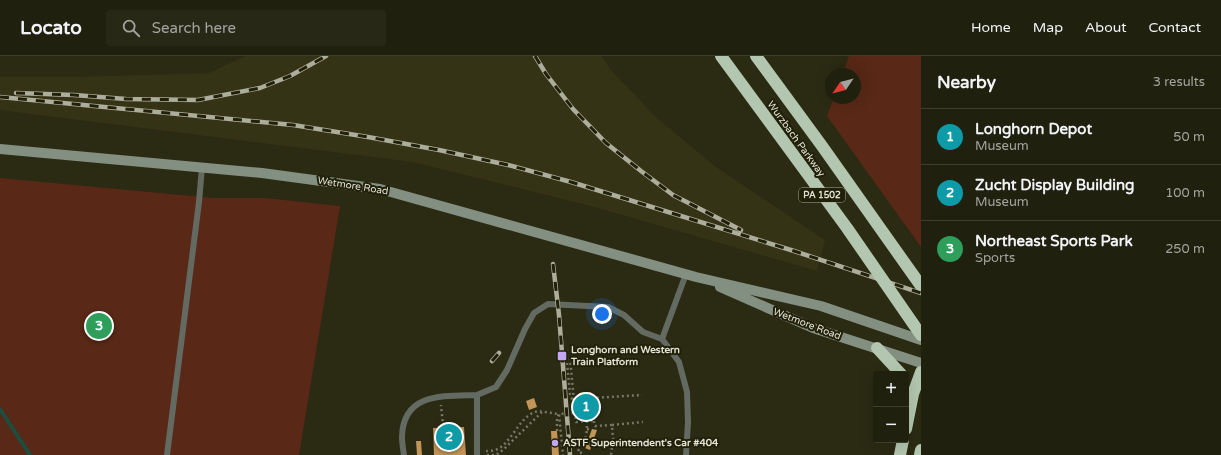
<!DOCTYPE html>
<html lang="en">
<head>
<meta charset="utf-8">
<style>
  :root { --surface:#20200e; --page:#282817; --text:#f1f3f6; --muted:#a2a39e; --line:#3d3e2e; --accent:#c2a8f2 }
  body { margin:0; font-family:"Varela Round",sans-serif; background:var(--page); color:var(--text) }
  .controls { position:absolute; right:12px; bottom:12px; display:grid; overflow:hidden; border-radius:4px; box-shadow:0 4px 16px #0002 }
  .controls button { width:36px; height:36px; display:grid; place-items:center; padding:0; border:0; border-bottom:1px solid var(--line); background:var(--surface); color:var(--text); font:20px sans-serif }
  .compass { position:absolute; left:825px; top:12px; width:36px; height:36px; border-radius:50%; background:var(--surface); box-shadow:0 4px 16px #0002; rotate:235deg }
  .you { position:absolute; left:602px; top:258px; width:14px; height:14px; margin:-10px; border:3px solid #fff; border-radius:50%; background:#1a73e8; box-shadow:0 0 0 6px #1a73e833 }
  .badge { display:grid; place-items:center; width:26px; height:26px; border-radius:50%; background:var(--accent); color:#fff; font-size:13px; font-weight:700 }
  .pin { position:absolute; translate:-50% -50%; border:2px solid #fff; box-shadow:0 1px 4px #0006 }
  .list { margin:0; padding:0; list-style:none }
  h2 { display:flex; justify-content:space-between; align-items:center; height:52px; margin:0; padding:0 16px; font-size:17px }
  h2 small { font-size:13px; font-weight:400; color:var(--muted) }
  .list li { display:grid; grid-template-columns:26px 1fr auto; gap:12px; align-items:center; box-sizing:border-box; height:56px; padding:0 16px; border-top:1px solid var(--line) }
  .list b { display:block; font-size:15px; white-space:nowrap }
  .list p { margin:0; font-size:13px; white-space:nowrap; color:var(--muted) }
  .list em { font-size:13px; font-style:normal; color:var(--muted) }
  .icon { flex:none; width:22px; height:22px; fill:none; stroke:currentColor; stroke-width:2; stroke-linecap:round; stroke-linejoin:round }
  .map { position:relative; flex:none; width:921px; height:399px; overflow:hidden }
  header { display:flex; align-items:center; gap:24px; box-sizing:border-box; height:56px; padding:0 20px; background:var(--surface); border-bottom:1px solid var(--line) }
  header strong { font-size:19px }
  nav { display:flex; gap:22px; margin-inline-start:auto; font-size:14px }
  .search { width:280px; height:36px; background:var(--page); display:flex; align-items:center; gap:10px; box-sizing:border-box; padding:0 14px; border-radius:4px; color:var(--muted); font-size:15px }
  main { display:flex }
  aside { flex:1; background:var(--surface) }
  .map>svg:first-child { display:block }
  .built { fill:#353315 }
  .green { fill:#592816 }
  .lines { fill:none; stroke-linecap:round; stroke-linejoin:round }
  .stream { stroke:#1c4d40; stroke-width:4 }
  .building { fill:#c29457 }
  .path { stroke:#777763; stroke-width:2.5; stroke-dasharray:2 3; stroke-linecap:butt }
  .lane { stroke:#636a61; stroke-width:6 }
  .secondary { stroke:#838f81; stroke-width:10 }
  .highway { stroke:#b3c6af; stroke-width:12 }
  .rail-casing { stroke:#adad9c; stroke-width:4.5 }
  .rail { stroke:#212009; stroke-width:3; stroke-dasharray:9; stroke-linecap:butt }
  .highway-bridge { stroke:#b3c6af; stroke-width:12 }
  .poi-dot { fill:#c2a8f2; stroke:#212009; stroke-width:1.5 }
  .labels { text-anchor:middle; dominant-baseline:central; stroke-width:4; stroke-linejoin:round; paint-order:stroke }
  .shield { fill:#212009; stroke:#a8a897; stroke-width:1 }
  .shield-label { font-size:9px; font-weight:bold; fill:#e2e2d4 }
  .street-label { font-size:10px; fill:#e2e2d4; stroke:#212009 }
  .poi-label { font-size:10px; font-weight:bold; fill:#e2e2d4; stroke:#212009; text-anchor:start }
</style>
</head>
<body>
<header>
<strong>Locato</strong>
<div class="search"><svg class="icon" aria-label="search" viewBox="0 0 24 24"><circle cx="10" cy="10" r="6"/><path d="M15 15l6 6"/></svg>Search here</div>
<nav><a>Home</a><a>Map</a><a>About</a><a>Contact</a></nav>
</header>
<main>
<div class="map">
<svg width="921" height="399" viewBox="0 0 921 399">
  <rect width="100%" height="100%" fill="#2b2a13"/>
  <path class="built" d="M 245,0 L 601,0 L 611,14 L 657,62 L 716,111 L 825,184 L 817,215 L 598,152 L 413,106 L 0,54 L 0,21 L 73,21 L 209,17 Z"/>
  <path class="green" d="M 849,0 L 921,0 L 921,191 L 827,60 L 834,42 L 855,42 L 855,18 L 843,18 Z
    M 0,122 L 213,142 L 265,142 L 340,150 L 299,399 L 0,399 Z"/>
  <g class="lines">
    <path class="stream" d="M 0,353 L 30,399"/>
  </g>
  <path class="building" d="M 591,336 L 593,365 L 581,366 L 579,337 Z
    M 534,342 L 537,351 L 529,354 L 526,345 Z
    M 464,371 L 466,399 L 434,399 L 433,372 Z
    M 592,373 L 597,374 L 590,394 L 585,392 Z
    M 551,375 L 557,375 L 559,399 L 552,399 Z
    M 416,385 L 421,385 L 422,399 L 417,399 Z"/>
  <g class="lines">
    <path class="path" d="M 570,302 L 574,345
      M 567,307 L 570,338 L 574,348 L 576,366 L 594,365 L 593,342 L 642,339
      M 594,365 L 595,370 L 612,369 L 613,383 L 611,399
      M 612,369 L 643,366
      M 439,372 L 439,370 L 443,369 L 441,349
      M 587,373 L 591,374
      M 557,375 L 557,362 L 559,358 L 575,357
      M 486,395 C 488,395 492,395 495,394 C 511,389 518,362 535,356 C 539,354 554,358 559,358 L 563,399
      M 582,397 L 578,396 C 579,392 581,390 583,387 C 587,381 587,373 587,366
      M 487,399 L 496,399 L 503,394 L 542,356"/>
    <path class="lane" d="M 662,283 L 686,218
      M 167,399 L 199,146 L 202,111
      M 404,399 C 403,393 402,387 402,381 C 403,336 444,340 477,339
      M 477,399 L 477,339 L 496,331 L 507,314 L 525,273 L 534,257 L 548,248 L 608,251 L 624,259 L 643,276 L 662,283 L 679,306 L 687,336 L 688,366 L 686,399"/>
    <path class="secondary" d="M 0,93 L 262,117 L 380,133 L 696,221 L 821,250 L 921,284
      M 720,231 L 813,272 L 921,307"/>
    <path class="highway" d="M 756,0 L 822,90 L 921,230
      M 877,292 L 901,318
      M 906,373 L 913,338 L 921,316
      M 900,399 L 903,384
      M 920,399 L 921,394"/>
    <defs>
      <path id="rail" d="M 535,0 L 546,18 L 573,53 L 606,87 L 641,115 L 673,139 L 741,174
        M 16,37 L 74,39 L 126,43 L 198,44 L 260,32 L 290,20 L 326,0
        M 0,41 L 293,69 L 368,81 L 439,94 L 508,109 L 571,126 L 794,195 L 921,237
        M 553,208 L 559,259 L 570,399
        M 492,305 L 499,297"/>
    </defs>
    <use href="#rail" class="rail-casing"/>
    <use href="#rail" class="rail"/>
    <path class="highway-bridge" d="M 721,0 L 847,172 L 921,279"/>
  </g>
  <g class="poi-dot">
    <rect x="557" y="295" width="10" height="10" rx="2"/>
    <circle cx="555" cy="387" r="4"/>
  </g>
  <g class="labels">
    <rect class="shield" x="799" y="132" width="46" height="14" rx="3"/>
    <g class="shield-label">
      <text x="822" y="139">PA 1502</text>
    </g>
    <g class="street-label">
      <text transform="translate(796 83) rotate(54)">Wurzbach Parkway</text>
      <text transform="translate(353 130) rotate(9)">Wetmore Road</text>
      <text transform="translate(807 268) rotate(21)">Wetmore Road</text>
    </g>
    <g class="poi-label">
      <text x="571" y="294">Longhorn and Western<tspan x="571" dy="12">Train Platform</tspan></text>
      <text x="563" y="387">ASTF Superintendent's Car #404</text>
    </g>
  </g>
</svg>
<div class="controls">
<button>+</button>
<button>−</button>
</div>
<svg class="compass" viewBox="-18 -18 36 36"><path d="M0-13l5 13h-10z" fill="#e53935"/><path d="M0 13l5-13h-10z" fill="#a2a39e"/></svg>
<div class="you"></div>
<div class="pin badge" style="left:586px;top:351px;background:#0f9aa8">1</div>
<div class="pin badge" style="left:449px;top:381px;background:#0f9aa8">2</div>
<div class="pin badge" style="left:99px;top:270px;background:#2e9e5b">3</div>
</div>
<aside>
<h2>Nearby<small>3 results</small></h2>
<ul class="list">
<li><span class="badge" style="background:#0f9aa8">1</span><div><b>Longhorn Depot</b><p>Museum</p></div><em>50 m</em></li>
<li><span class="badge" style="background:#0f9aa8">2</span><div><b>Zucht Display Building</b><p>Museum</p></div><em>100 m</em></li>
<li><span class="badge" style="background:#2e9e5b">3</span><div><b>Northeast Sports Park</b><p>Sports</p></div><em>250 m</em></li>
</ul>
</aside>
</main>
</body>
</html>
